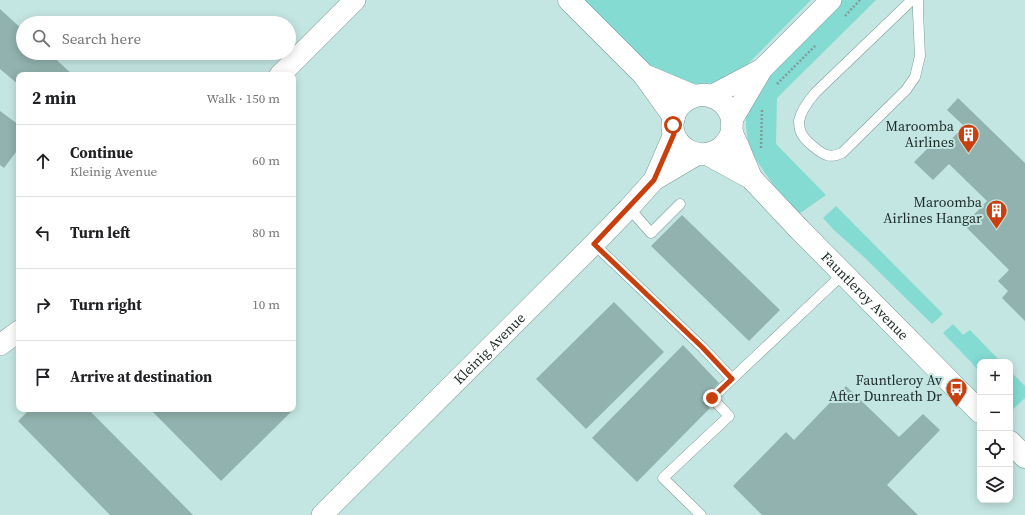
<!DOCTYPE html>
<html lang="en">
<head>
<meta charset="utf-8">
<style>
  :root { --surface:#fff; --page:#f2f2f2; --text:#202124; --muted:#757577; --line:#e0e0e0 }
  body { margin:0; font-family:"Source Serif 4",serif; background:var(--page); color:var(--text) }
  .controls { position:absolute; right:12px; bottom:12px; display:grid; overflow:hidden; border-radius:8px; box-shadow:0 2px 10px #0003 }
  .controls button { width:36px; height:36px; display:grid; place-items:center; padding:0; border:0; border-bottom:1px solid var(--line); background:var(--surface); color:var(--text); font:20px sans-serif }
  .stop { position:absolute; width:12px; height:12px; margin:-9px; border:3px solid #c8400e; border-radius:50%; background:#fff }
  .stop.end { background:#c8400e; border-color:#fff; box-shadow:0 1px 4px #0008 }
  .list { margin:0; padding:0; list-style:none }
  h2 { display:flex; justify-content:space-between; align-items:center; height:52px; margin:0; padding:0 16px; font-size:17px }
  h2 small { font-size:13px; font-weight:400; color:var(--muted) }
  .list li { display:grid; grid-template-columns:26px 1fr auto; gap:12px; align-items:center; box-sizing:border-box; height:72px; padding:0 16px; border-top:1px solid var(--line) }
  .list b { display:block; font-size:15px; white-space:nowrap }
  .list p { margin:0; font-size:13px; white-space:nowrap; color:var(--muted) }
  .list em { font-size:13px; font-style:normal; color:var(--muted) }
  .icon { flex:none; width:22px; height:22px; fill:none; stroke:currentColor; stroke-width:2; stroke-linecap:round; stroke-linejoin:round }
  .map { position:relative; flex:none; width:1025px; height:515px; overflow:hidden }
  .search { position:absolute; background:var(--surface); box-shadow:0 2px 10px #0003; left:16px; top:16px; width:280px; height:44px; display:flex; align-items:center; gap:10px; box-sizing:border-box; padding:0 14px; border-radius:22px; color:var(--muted); font-size:15px }
  .panel { position:absolute; background:var(--surface); box-shadow:0 2px 10px #0003; left:16px; top:72px; width:280px; height:340px; border-radius:8px }
  .map>svg:first-child { display:block }
  .green { fill:#83dbd2 }
  .building { fill:#91b2ae }
  .lines { fill:none; stroke-linecap:round; stroke-linejoin:round }
  .lane-casing { stroke:#7a9a96; stroke-width:11 }
  .street-casing { stroke:#7a9a96; stroke-width:22 }
  .secondary-casing { stroke:#7a9a96; stroke-width:23 }
  .path { stroke:#829c99; stroke-width:2.5; stroke-dasharray:2 2; stroke-linecap:butt }
  .lane { stroke:#fff; stroke-width:10 }
  .street { stroke:#fff; stroke-width:21 }
  .secondary { stroke:#fff; stroke-width:22 }
  .route { stroke:#c8400e; stroke-width:5 }
  .labels { text-anchor:middle; dominant-baseline:central; stroke-width:4; stroke-linejoin:round; paint-order:stroke }
  .poi-label { font-size:14px; fill:#1d2b29; stroke:#c4e6e2; text-anchor:end }
  .street-label { font-size:14px; fill:#1d2b29; stroke:#c4e6e2 }
</style>
</head>
<body>
<div class="map">
<svg width="1025" height="515" viewBox="0 0 1025 515">
  <rect width="100%" height="100%" fill="#c4e6e2"/>
  <path class="green" d="M 582,0 L 811,0 L 740,72 L 716,83 L 691,84 L 656,73 Z
    M 841,0 L 876,0 L 777,98 L 776,144 L 826,195 L 799,214 L 772,183 L 759,164 L 749,147 L 746,127 L 746,117 L 748,107 L 766,76 Z
    M 836,206 L 943,314 L 932,324 L 865,258 L 834,230 L 823,218 Z
    M 953,324 L 963,335 L 970,330 L 1001,362 L 980,362 L 980,373 L 971,362 L 943,333 Z
    M 1010,371 L 1025,386 L 1025,398 L 1010,412 Z"/>
  <path class="building" d="M 0,9 L 23,30 L 23,53 L 49,53 L 73,75 L 19,75 L 19,85 L 0,69 Z
    M 958,98 L 1025,163 L 1025,321 L 1002,298 L 1008,291 L 998,281 L 1009,270 L 964,225 L 987,201 L 949,164 L 933,180 L 914,162 L 937,139 L 945,146 L 964,126 L 947,110 Z
    M 0,111 L 19,125 L 19,148 L 4,168 L 0,165 Z
    M 682,215 L 780,310 L 749,341 L 651,246 Z
    M 614,302 L 664,352 L 586,429 L 536,379 Z
    M 683,345 L 719,383 L 702,400 L 710,408 L 637,482 L 592,438 Z
    M 846,386 L 899,437 L 923,414 L 940,430 L 887,485 L 918,515 L 762,515 L 733,486 L 786,432 L 794,440 Z
    M 30,409 L 88,409 L 193,515 L 110,515 L 18,421 Z
    M 150,409 L 292,409 L 293,410 L 221,481 Z"/>
  <g class="lines">
    <defs>
      <path id="lane" d="M 912,0 L 816,92 C 809,100 801,110 799,121 C 799,125 800,132 803,136 C 806,141 821,154 827,155 C 832,157 837,155 842,153 L 906,90 L 915,77 L 920,56 L 918,12 L 918,0
        M 629,208 L 651,233 L 680,204
        M 594,244 L 703,348 L 732,379 L 712,398 L 729,416 L 663,478 L 701,515
        M 732,379 L 843,274"/>
      <g id="street">
        <path d="M 280,75 L 355,0"/>
        <path d="M 711,96 L 762,69"/>
        <path d="M 732,120 L 762,69 L 831,0"/>
        <path d="M 654,180 L 698,154"/>
        <path d="M 0,345 L 19,331"/>
        <path id="s1" d="M 322,515 L 594,244 L 629,208 L 654,180 L 674,134"/>
      </g>
      <g id="secondary">
        <path d="M 569,0 L 644,75 L 674,117"/>
        <path d="M 644,75 L 694,96"/>
        <path d="M 732,132 C 716,174 660,150 675,113 C 678,106 685,100 693,97 C 709,90 729,102 732,120 C 732,124 731,129 732,132 C 733,137 736,142 738,146 C 742,157 747,167 751,178"/>
        <path id="s2" d="M 707,154 L 751,178 L 800,230 L 980,412"/>
        <path d="M 1010,442 L 1025,457"/>
      </g>
    </defs>
    <use href="#lane" class="lane-casing"/>
    <use href="#street" class="street-casing"/>
    <use href="#secondary" class="secondary-casing"/>
    <path class="path" d="M 845,16 L 860,0
      M 777,84 L 816,45
      M 761,148 L 762,109"/>
    <use href="#lane" class="lane"/>
    <use href="#street" class="street"/>
    <use href="#secondary" class="secondary"/>
  </g>
  <g class="lines">
    <path class="route" d="M 673,125 L 674,134 L 654,180 L 594,244 L 703,348 L 732,379 L 712,398"/>
  </g>
  <defs>
    <symbol id="building-pin" viewBox="-11 -11 22 30"><path d="M0 17L-7.5 6A9.5 9.5 0 1 1 7.5 6Z" fill="#c8400e" stroke="#c4e6e2"/><path d="M-4-6H4V6H1V3H-1V6H-4ZM-2.5-4.3h1.7v1.8h-1.7ZM.8-4.3h1.7v1.8H.8ZM-2.5-1h1.7V.8h-1.7ZM.8-1h1.7V.8H.8Z" fill="#fff"/></symbol>
    <symbol id="bus-pin" viewBox="-11 -11 22 30"><path d="M0 17L-7.5 6A9.5 9.5 0 1 1 7.5 6Z" fill="#c8400e" stroke="#c4e6e2"/><path d="M-5-6H5V4H4V6H2V4H-2V6H-4V4H-5ZM-3.5-4V0h7V-4ZM-3.5 1.2v1.5H-2V1.2ZM2 1.2v1.5H3.5V1.2Z" fill="#fff"/></symbol>
  </defs>
  <g fill-rule="evenodd">
    <use href="#building-pin" x="956" y="122" width="25" height="34"/>
    <use href="#building-pin" x="984" y="198" width="25" height="34"/>
    <use href="#bus-pin" x="944" y="376" width="25" height="34"/>
  </g>
  <g class="labels">
    <g class="poi-label">
      <text x="954" y="126">Maroomba<tspan x="954" dy="16">Airlines</tspan></text>
      <text x="982" y="202">Maroomba<tspan x="982" dy="16">Airlines Hangar</tspan></text>
      <text x="942" y="380">Fauntleroy Av<tspan x="942" dy="16">After Dunreath Dr</tspan></text>
    </g>
    <g class="street-label">
      <text stroke="none"><textPath href="#s2" startOffset="214">Fauntleroy Avenue</textPath></text>
      <text stroke="none"><textPath href="#s1" startOffset="236">Kleinig Avenue</textPath></text>
    </g>
  </g>
</svg>
<div class="controls">
<button>+</button>
<button>−</button>
<button><svg class="icon" aria-label="locate" viewBox="0 0 24 24"><circle cx="12" cy="12" r="6"/><path d="M12 2v4M12 18v4M2 12h4M18 12h4"/></svg></button>
<button><svg class="icon" aria-label="layers" viewBox="0 0 24 24"><path d="M12 4l9 5-9 5-9-5zM3 14l9 5 9-5"/></svg></button>
</div>
<div class="stop" style="left:673px;top:125px"></div>
<div class="stop end" style="left:712px;top:398px"></div>
<div class="search"><svg class="icon" aria-label="search" viewBox="0 0 24 24"><circle cx="10" cy="10" r="6"/><path d="M15 15l6 6"/></svg>Search here</div>
<section class="panel">
<h2>2 min<small>Walk · 150 m</small></h2>
<ul class="list">
<li><svg class="icon" aria-label="ahead" viewBox="0 0 24 24"><path d="M12 20V5M6 11l6-6 6 6"/></svg><div><b>Continue</b><p>Kleinig Avenue</p></div><em>60 m</em></li>
<li><svg class="icon" aria-label="left" viewBox="0 0 24 24"><path d="M17 20v-9H6M10 6l-5 5 5 5"/></svg><div><b>Turn left</b></div><em>80 m</em></li>
<li><svg class="icon" aria-label="right" viewBox="0 0 24 24"><path d="M7 20v-9h11M14 6l5 5-5 5"/></svg><div><b>Turn right</b></div><em>10 m</em></li>
<li><svg class="icon" aria-label="arrive" viewBox="0 0 24 24"><path d="M6 21V4h12l-3 4 3 4H6"/></svg><div><b>Arrive at destination</b></div></li>
</ul>
</section>
</div>
</body>
</html>
